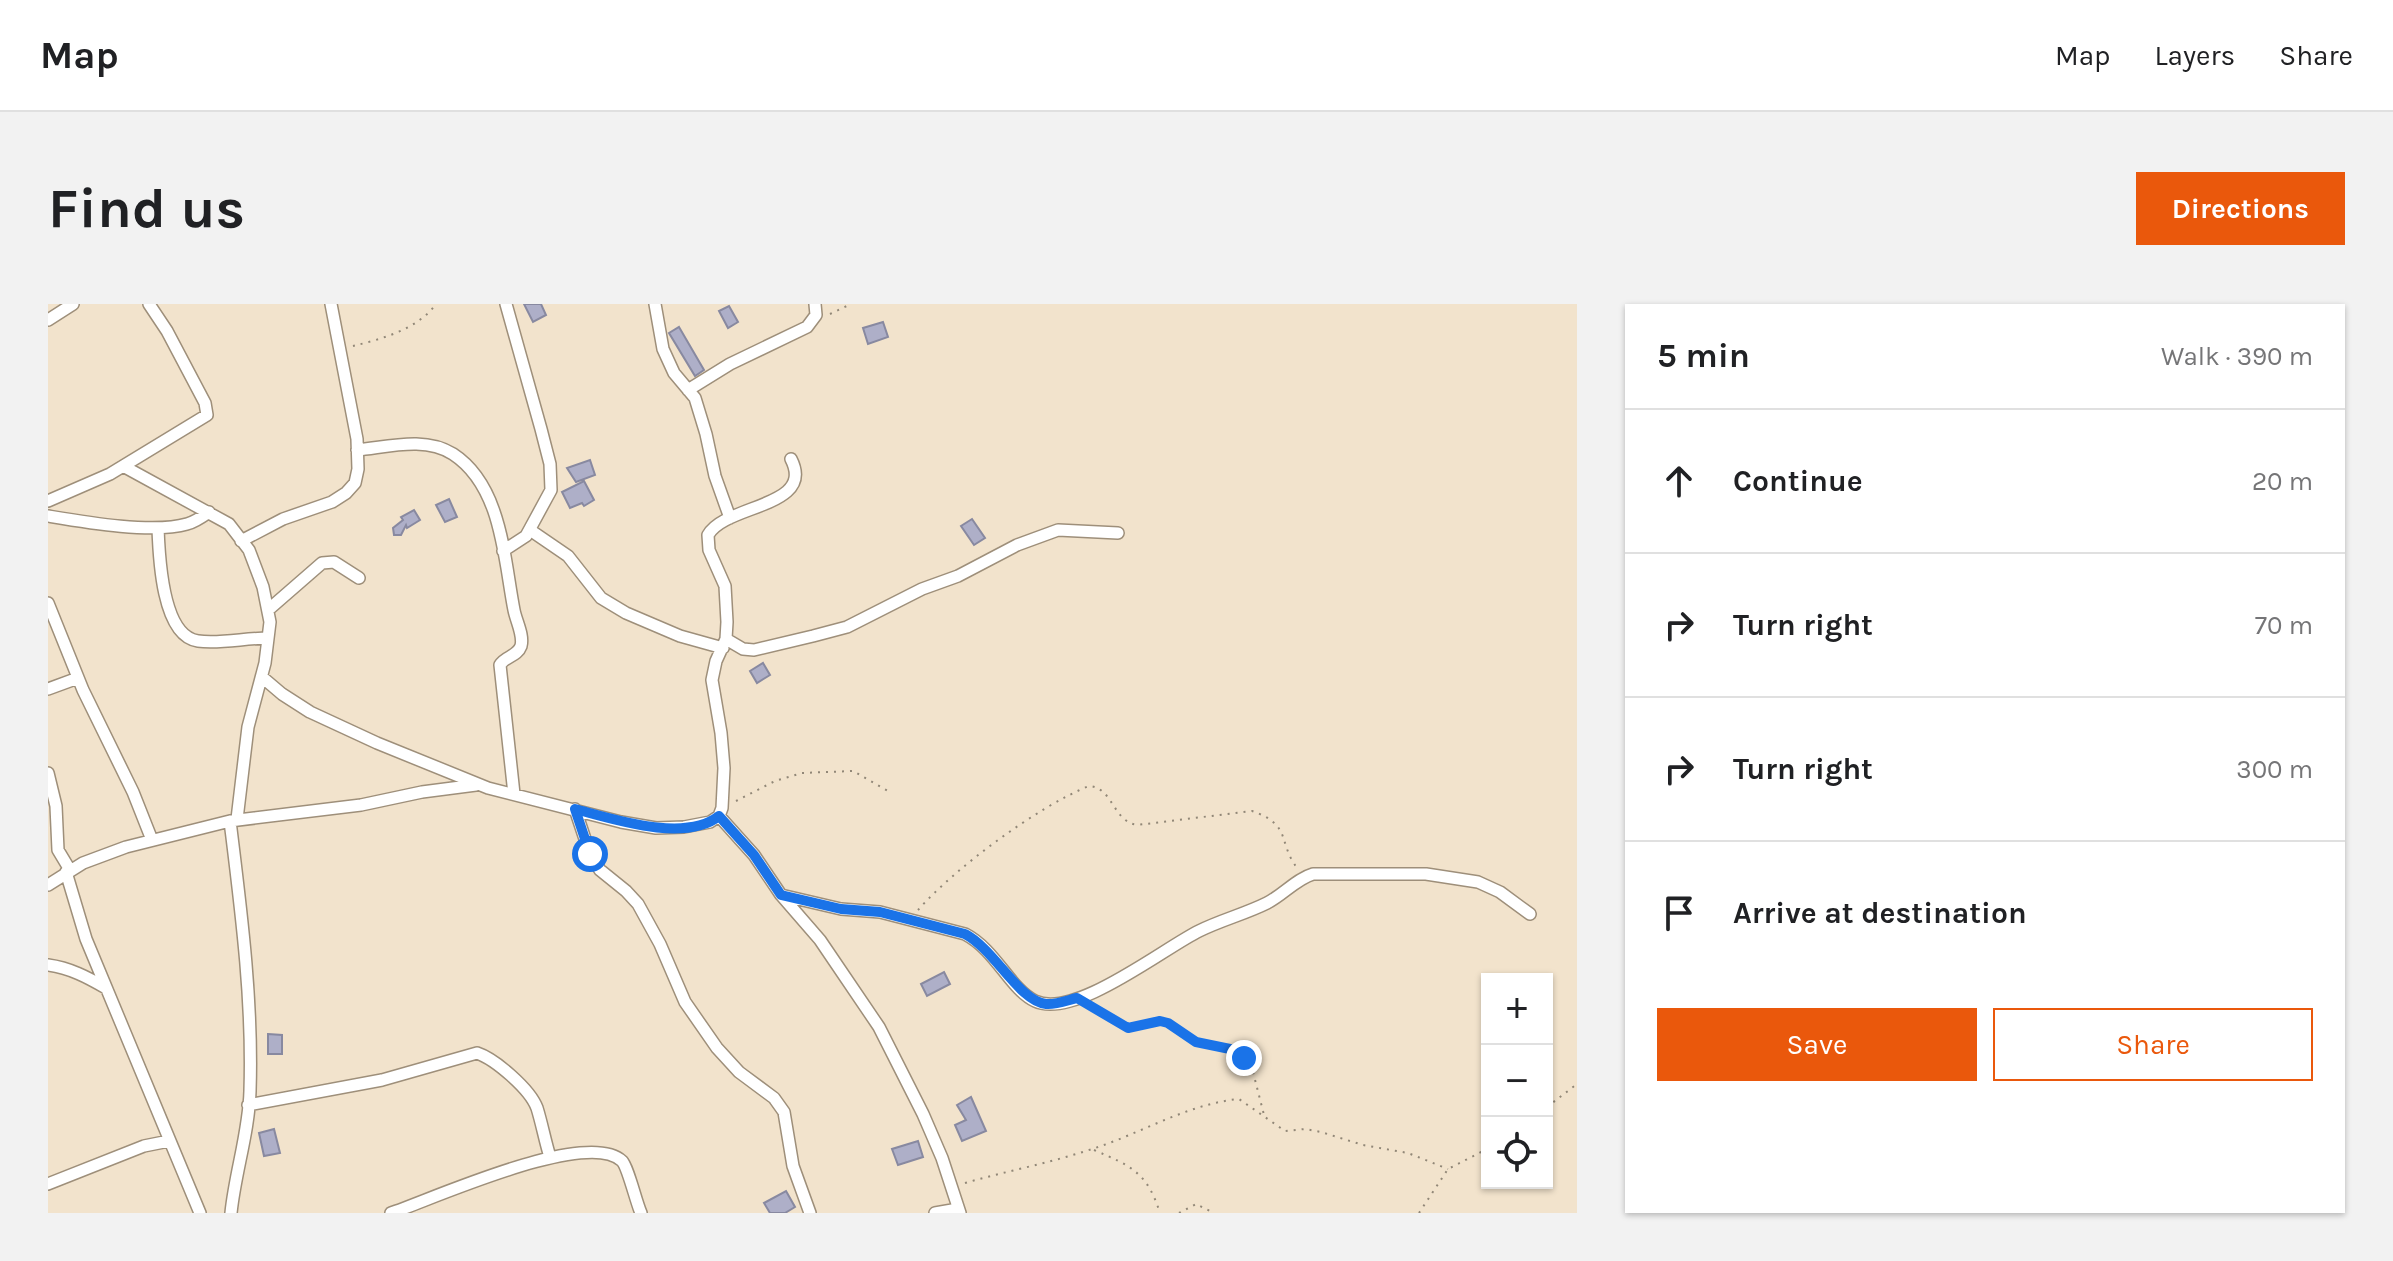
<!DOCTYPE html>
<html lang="en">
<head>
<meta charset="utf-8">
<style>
  :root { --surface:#fff; --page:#f2f2f2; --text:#202124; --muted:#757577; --line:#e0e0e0; --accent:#ea580c }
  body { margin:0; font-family:Karla,sans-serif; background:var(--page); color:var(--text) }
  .controls { position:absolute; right:24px; bottom:24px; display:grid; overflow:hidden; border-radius:0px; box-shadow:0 2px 6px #0004 }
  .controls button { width:72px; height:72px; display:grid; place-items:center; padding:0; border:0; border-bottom:2px solid var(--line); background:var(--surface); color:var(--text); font:40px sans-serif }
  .stop { position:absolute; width:24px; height:24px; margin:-18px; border:6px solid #1a73e8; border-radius:50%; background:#fff }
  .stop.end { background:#1a73e8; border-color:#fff; box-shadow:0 2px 8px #0008 }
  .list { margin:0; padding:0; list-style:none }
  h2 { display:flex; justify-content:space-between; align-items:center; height:104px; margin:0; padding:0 32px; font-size:34px }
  h2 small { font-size:26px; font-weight:400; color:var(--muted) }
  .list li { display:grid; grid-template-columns:52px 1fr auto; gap:24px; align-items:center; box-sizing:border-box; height:144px; padding:0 32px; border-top:2px solid var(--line) }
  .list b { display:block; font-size:30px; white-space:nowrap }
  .list em { font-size:26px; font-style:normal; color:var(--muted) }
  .actions { display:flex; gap:16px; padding:24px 32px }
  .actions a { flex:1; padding:18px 0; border:2px solid var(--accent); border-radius:0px; text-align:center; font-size:28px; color:var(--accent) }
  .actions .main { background:var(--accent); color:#fff }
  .icon { flex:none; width:44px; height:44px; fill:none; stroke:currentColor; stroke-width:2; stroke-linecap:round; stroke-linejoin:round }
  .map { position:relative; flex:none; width:1529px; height:909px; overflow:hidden; border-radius:0px }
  header { display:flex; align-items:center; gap:48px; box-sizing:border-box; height:112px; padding:0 40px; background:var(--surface); border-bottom:2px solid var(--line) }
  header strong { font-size:38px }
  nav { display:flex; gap:44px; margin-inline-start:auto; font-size:28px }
  .intro { display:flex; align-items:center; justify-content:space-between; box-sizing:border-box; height:192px; padding:0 48px }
  h1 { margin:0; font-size:56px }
  .button { padding:20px 36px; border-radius:0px; background:var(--accent); color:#fff; font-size:28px; font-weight:700 }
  main { display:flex; gap:48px; padding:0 48px }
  aside { flex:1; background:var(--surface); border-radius:0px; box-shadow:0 2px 6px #0004 }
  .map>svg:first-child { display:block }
  .building { fill:#aeafc8; stroke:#8889a0; stroke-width:2 }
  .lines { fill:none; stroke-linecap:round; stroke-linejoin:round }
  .street-casing { stroke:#9e8f7a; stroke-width:14 }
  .path { stroke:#918777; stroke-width:2; stroke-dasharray:2 6; stroke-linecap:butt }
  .street { stroke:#fff; stroke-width:11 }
  .route { stroke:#1a73e8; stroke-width:10 }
</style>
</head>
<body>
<header>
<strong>Map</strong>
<nav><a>Map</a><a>Layers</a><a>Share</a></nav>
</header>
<div class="intro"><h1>Find us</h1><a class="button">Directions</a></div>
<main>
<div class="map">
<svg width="1529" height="909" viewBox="0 0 1529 909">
  <rect width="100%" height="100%" fill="#f2e3cc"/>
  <path class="building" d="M 476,0 L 493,0 L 498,11 L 485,18 Z
    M 681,2 L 690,18 L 680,24 L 671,7 Z
    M 835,18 L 840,33 L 820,40 L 815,24 Z
    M 631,23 L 656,66 L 647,72 L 621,29 Z
    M 542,156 L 547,171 L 528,178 L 519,164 Z
    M 536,177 L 546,196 L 536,202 L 534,199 L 522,204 L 514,188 Z
    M 401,195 L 409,213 L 397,218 L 388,201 Z
    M 366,206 L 372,216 L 359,224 L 358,221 L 353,231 L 346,231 L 345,224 L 355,216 L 353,213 Z
    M 924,215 L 937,234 L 926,241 L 913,222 Z
    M 715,359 L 722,371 L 709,379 L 702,367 Z
    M 896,668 L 902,680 L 879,692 L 873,680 Z
    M 220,730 L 234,731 L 234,750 L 220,750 Z
    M 923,793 L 938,827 L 914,837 L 907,821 L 918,816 L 909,801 Z
    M 226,825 L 232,849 L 216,852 L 211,829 Z
    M 870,837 L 875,853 L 850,861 L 844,845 Z
    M 738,887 L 747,903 L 737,909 L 722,909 L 716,899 Z"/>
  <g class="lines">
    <defs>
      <path id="street" d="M 607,0 L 615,45 L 626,69 L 647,94 L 658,130 L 667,172 L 682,214
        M 0,16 L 25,0
        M 640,86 L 682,60 L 759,23 L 768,11 L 767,0
        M 309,146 C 340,143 377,132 405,150 C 454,182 456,255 466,306 C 468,317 476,331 473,342 C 469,353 457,352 452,361 L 466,490
        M 75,162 L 181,220 L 201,246 L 215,283 L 222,318 L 217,359 L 200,423 L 189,515
        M 0,197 L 62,170 L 159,111 L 157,99 L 119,27 L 101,0
        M 0,212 C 36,218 105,230 139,220 C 147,218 154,213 161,208
        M 110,224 C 111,253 114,332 150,337 C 172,340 197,334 220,334
        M 482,226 L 520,252 L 553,294 L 578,309 L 632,332 L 675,344
        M 193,237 L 235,215 L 284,198 L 298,189 L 307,179 L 310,165 L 309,135 L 283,0
        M 455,247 L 478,232 L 503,186 L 502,160 L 493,125 L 458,0
        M 0,299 L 35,386 L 85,488 L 104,536
        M 220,306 L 274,259 L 286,258 L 311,274
        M 678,335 L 695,345 L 706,346 L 765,332 L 799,323 L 874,285 L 910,272 L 969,241 L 1010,226 L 1070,229
        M 214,373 L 234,390 L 262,408 L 329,439 L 440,484 L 573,518 L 608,524 L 636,523 L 662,518 L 671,512 L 674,504 L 676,464 L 673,429 L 664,376 L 668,357 L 678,335 L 679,318 L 677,282 L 661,246 L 660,231 C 677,200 768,204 743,155
        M 0,385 L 30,374
        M 0,469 L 8,502 L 10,546 L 22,566
        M 527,505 L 542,550 L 552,566 L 578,587 L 590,600 L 612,640 L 637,698 L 669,744 L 691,768 L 726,794 L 736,808 L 745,862 L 762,909
        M 671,512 L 706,551 L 733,591 L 772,636 L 831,723 L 875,810 L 894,854 L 912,909
        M 182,517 C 193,606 205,697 202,787 C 201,828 187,869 183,909
        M 18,568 L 38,635 L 152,909
        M 0,581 L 35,559 L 78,543 L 182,517 L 313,501 L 374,488 L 428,481
        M 733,591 L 793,605 L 832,608 L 917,630 C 948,646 962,685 987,697 C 1026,716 1116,644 1151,627 C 1173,616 1197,610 1219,599 C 1235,591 1248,575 1265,570 L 1378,570 L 1430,578 L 1452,588 L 1482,610
        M 0,661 C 22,664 39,673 58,684
        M 200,801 L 334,776 L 429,749 C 447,755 482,785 489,804 C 494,820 497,837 502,853
        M 0,880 L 96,842 L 121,837
        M 343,909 C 385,895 539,824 574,857 C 580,863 588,898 593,909
        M 887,909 L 910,905"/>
    </defs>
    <use href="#street" class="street-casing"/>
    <path class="path" d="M 782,10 L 803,0
      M 305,42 C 334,35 370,25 388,0
      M 688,497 L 727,477 L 754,469 L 805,467 L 840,487
      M 870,606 C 907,564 989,503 1041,482 C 1066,484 1064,517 1089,521 L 1204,507 C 1245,521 1229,539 1250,565
      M 1045,703 L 1080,724 L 1112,717 L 1120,719 L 1148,738 L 1191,749 L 1205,768 L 1216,811
      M 1499,803 L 1529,780
      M 1046,846 C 1083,862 1099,868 1112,909
      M 917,879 C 959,867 1002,859 1044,845 C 1092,830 1139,800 1191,795 L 1237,827 L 1257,825 L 1273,828 L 1315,841 L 1360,849 L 1400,865
      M 1131,909 L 1148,900 L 1166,909
      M 1371,909 L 1400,865 L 1439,845"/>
    <use href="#street" class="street"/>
  </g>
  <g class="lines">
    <path class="route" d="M 542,550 L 527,505 C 565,515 637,539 671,512 L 706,551 L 733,591 L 793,605 L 832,608 L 917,630 C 946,645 972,698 998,700 C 1008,701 1020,696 1029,694 L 1080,724 L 1112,717 L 1120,719 L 1148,738 L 1182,745 L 1196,754"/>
  </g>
</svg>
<div class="controls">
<button>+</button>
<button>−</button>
<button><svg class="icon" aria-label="locate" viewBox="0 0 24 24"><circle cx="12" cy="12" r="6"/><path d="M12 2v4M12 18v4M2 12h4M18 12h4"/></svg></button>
</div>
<div class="stop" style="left:542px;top:550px"></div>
<div class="stop end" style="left:1196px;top:754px"></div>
</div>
<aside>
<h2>5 min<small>Walk · 390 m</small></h2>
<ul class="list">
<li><svg class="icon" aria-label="ahead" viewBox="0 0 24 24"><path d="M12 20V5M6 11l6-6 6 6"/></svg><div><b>Continue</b></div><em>20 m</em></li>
<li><svg class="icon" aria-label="right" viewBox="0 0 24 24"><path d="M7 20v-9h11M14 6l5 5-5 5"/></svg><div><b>Turn right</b></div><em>70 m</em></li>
<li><svg class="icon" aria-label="right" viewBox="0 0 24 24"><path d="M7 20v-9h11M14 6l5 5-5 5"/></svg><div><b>Turn right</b></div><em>300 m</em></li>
<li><svg class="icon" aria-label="arrive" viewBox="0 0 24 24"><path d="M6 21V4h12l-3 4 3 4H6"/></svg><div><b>Arrive at destination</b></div></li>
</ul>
<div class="actions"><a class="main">Save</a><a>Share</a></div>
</aside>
</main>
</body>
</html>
